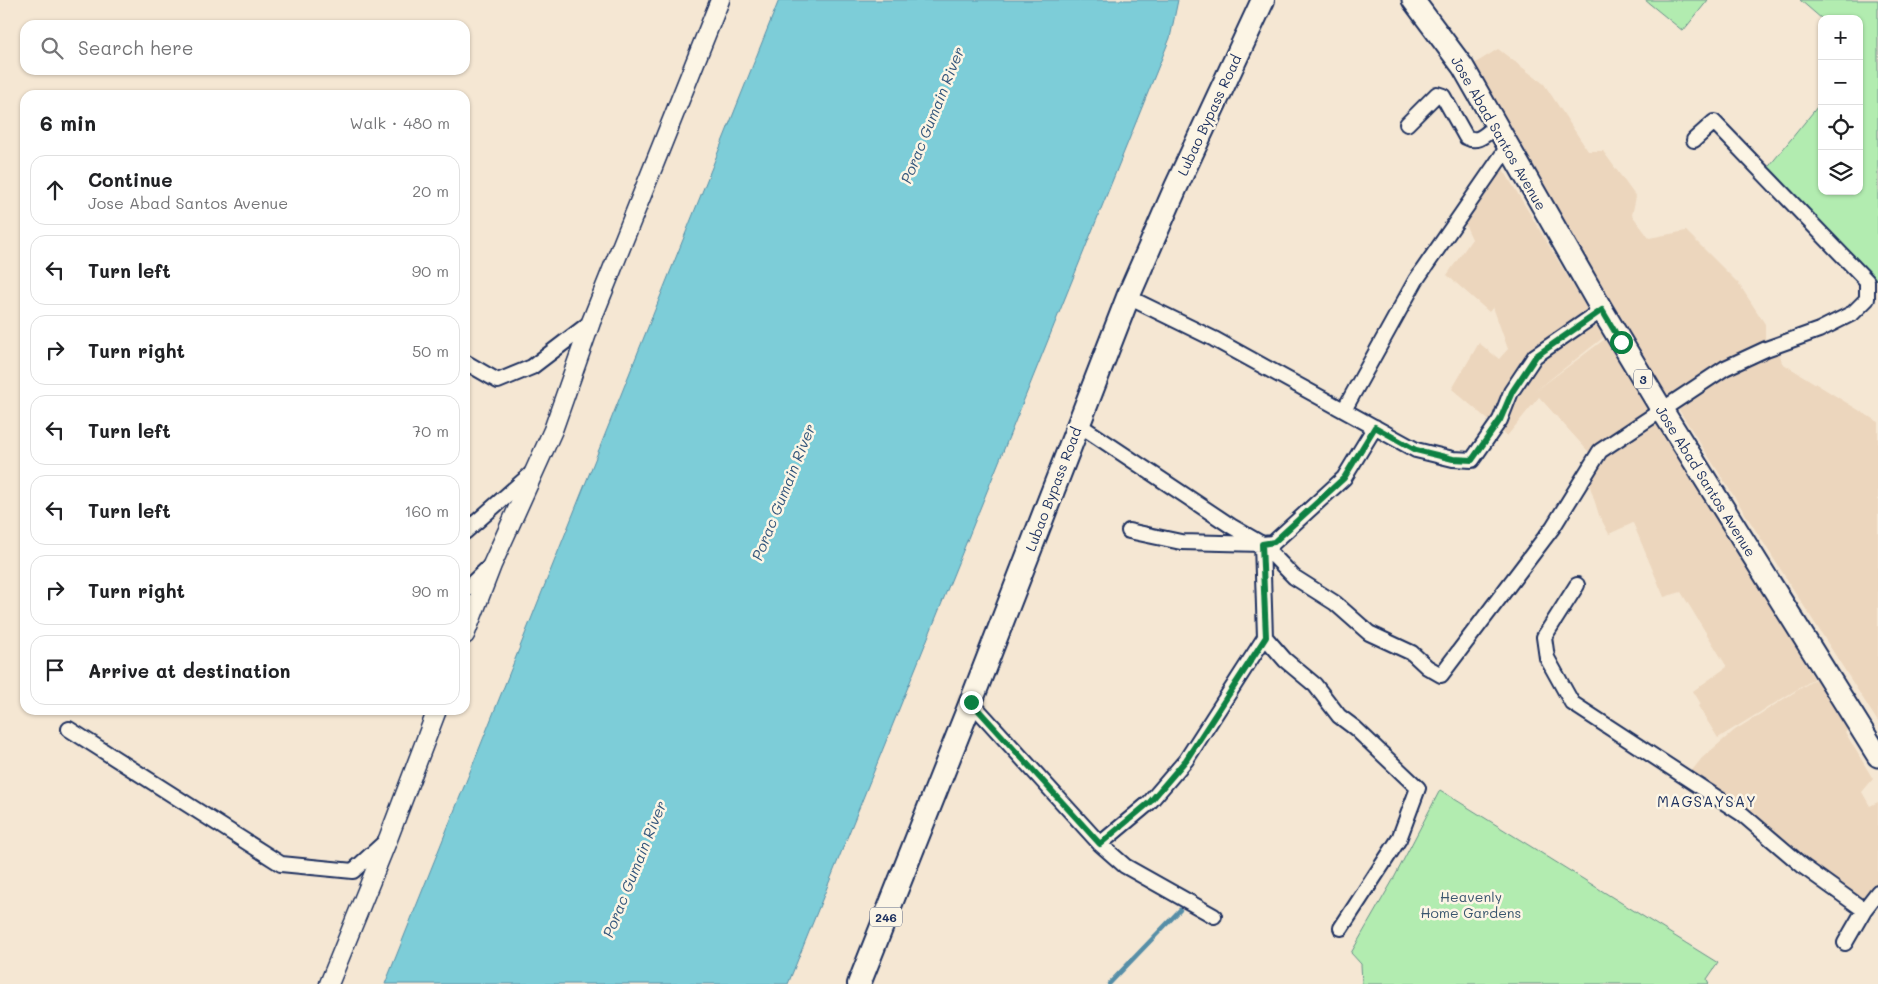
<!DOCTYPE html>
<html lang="en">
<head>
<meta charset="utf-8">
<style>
  :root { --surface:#fff; --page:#f6f6f6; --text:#202124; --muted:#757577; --line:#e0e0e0 }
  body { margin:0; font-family:Mali,sans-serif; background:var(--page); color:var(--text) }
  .controls { position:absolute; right:15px; top:15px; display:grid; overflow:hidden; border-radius:10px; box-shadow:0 1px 4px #0004 }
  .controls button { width:45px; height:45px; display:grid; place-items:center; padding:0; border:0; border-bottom:1px solid var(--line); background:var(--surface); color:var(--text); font:25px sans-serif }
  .stop { position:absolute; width:15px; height:15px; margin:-11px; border:4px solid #0b8043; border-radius:50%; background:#fff }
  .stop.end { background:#0b8043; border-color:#fff; box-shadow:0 1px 5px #0008 }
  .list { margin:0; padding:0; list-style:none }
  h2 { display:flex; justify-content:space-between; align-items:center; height:65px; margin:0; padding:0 20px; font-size:21px }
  h2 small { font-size:16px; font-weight:400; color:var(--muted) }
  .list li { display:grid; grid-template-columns:32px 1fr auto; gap:15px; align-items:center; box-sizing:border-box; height:70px; margin:0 10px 10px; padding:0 10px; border:1px solid var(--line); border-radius:15px }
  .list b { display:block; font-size:19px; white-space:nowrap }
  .list p { margin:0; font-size:16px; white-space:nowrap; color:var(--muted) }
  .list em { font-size:16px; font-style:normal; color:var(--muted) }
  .icon { flex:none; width:28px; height:28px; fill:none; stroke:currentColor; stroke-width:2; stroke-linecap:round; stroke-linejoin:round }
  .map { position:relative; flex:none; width:1878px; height:984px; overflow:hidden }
  .search { position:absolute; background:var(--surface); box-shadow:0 1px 4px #0004; left:20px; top:20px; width:450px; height:55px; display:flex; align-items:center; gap:12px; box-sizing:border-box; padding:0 18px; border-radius:15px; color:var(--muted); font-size:19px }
  .panel { position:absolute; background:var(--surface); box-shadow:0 1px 4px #0004; left:20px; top:90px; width:450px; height:625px; border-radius:15px }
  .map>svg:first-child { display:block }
  .built { fill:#ecd6bd }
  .green { fill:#b2ecb0; stroke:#668e87 }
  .water { fill:#7dcdd8; stroke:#568ea7 }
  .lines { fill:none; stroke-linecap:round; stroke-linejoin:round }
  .stream { stroke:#568ea7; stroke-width:4.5 }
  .minor-casing { stroke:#1b2f5e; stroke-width:18 }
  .tertiary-casing { stroke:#1b2f5e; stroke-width:21 }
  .primary-casing { stroke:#1b2f5e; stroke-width:25 }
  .trunk-casing { stroke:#1b2f5e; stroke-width:26 }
  .minor { stroke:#fcf5e5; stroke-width:14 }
  .tertiary { stroke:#fcf5e5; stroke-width:18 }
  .primary { stroke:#fcf5e5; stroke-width:21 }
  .trunk { stroke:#fcf5e5; stroke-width:22 }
  .route { stroke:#0b8043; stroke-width:6 }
  .labels { text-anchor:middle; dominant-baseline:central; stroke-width:5; stroke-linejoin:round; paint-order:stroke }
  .shield { fill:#fcf5e5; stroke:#5e6a86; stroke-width:1 }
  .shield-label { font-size:12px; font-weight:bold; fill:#1b2f5e }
  .street-label { font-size:14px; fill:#1b2f5e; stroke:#fcf5e5 }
  .park-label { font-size:14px; fill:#39556e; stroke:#fcf5e5 }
  .water-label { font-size:15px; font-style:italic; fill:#34567c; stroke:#fcf5e5 }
  .neighbourhood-label { font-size:15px; letter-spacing:1px; fill:#1b2f5e; stroke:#fcf5e5 }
</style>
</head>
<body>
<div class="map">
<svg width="1878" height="984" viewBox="0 0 1878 984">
  <rect width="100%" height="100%" fill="#f5e7d3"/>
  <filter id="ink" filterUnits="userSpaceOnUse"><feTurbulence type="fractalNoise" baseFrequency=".02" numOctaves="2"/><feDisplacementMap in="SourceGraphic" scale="10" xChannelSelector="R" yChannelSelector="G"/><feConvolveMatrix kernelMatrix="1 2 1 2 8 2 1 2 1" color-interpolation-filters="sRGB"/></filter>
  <g filter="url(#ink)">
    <path class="built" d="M 1498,49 L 1544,84 L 1588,151 L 1603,151 L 1636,197 L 1632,215 L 1649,238 L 1686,231 L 1739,284 L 1765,324 L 1765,344 L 1725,364 L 1667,398 L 1474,64 Z
      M 1500,164 L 1604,337 L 1534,392 L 1605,339 L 1766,594 L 1814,679 L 1718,738 L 1698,706 L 1701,704 L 1693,691 L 1727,667 L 1681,592 L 1664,597 L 1633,523 L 1609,534 L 1599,515 L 1588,480 L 1596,460 L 1539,397 L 1507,436 L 1452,389 L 1479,343 L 1499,359 L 1508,349 L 1493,307 L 1489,312 L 1447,275 L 1472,239 L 1465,224 Z
      M 1779,350 L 1782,363 L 1878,422 L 1878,722 L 1675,404 L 1727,371 Z
      M 1817,678 L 1848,729 L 1845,732 L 1873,779 L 1862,792 L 1870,806 L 1878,802 L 1878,889 L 1866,904 L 1854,900 L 1690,773 L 1702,758 L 1735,730 Z"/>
    <path class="green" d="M 1645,0 L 1708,0 L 1683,31 Z
      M 1800,0 L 1878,0 L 1878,279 L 1872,279 L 1766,170 L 1822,101 L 1822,191 L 1859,191 L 1859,55 L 1861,53 L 1859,51 L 1859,19 L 1822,19 Z
      M 1440,790 L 1718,963 L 1707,979 L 1709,984 L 1362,984 L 1361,964 L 1351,953 L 1393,880 Z"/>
    <path class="water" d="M 779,0 L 1178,0 L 1170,38 L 788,984 L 385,984 Z"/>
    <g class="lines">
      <path class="stream" d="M 1109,984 L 1180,910"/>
      <defs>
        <path id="minor" d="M 1407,124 L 1437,94 L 1443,96 L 1466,137 C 1479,144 1485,134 1496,126
          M 1128,297 L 1214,339 L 1416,450 L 1453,459 L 1472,460 L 1500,420 L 1511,392 L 1535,356 L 1602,310
          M 465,362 L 498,381 L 532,367 L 591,322
          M 1344,410 L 1416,280 L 1507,148
          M 1078,424 L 1231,526 L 1262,544 L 1273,543 L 1344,478 L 1375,427
          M 1129,531 L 1181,542 L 1262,544 L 1294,577 L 1335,603 L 1369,633 L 1412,653 L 1427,667 L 1441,675 L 1553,527 L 1600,451 L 1725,368 L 1766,349 L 1819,330 L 1853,313 L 1867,299 L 1867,281 L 1714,122 L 1694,140
          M 465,532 L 532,473
          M 1577,585 L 1544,637 L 1547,658 L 1572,703 L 1742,814 L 1804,867 L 1864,910
          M 465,590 L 490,566
          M 1265,637 L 1285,660 L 1315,685 L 1339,716 L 1355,728 L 1418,788 L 1399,839 L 1341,928
          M 971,702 L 1100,844 L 1125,866 L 1214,916
          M 69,729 L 281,864 L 353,871 L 386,841
          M 1100,844 L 1149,803 L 1186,760 L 1265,637 L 1262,544
          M 1845,943 L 1864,910 L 1878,892"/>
        <path id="tertiary" d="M 465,635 L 492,565 L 553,430 L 591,322 L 720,0
          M 329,984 L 388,839 L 437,710"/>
        <path id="primary" d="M 1413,0 L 1463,67 L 1602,310 L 1662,410 L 1878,756"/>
        <path id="trunk" d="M 859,984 L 971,702 L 1128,297 L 1176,187 L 1263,0"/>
      </defs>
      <use href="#minor" class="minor-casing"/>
      <use href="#tertiary" class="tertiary-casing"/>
      <use href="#primary" class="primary-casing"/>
      <use href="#trunk" class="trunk-casing"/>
      <use href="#minor" class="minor"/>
      <use href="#tertiary" class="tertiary"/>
      <use href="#primary" class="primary"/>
      <use href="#trunk" class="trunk"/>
    </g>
  </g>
  <g class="lines" filter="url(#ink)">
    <path class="route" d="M 971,702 L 1100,844 L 1150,802 L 1186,760 L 1266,637 L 1262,544 L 1274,542 L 1344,478 L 1375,427 L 1416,450 L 1453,459 L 1472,460 L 1500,420 L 1512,392 L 1536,356 L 1602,310 L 1621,342"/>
  </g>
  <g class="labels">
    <g class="shield">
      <rect x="1634" y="369.5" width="18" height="19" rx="4"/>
      <rect x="870" y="907.5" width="32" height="19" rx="4"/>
    </g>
    <g class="shield-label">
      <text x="1643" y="379">3</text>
      <text x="886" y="917">246</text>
    </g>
    <g class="street-label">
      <text transform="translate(1209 115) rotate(-65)">Lubao Bypass Road</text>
      <text transform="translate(1499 133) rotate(60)">Jose Abad Santos Avenue</text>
      <text transform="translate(1706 481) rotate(58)">Jose Abad Santos Avenue</text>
      <text transform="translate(1053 489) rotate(-69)">Lubao Bypass Road</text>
    </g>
    <g class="park-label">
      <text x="1471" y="896">Heavenly<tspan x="1471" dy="16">Home Gardens</tspan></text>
    </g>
    <g class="water-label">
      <text transform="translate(932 115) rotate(-68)">Porac Gumain River</text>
      <text transform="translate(783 492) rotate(-68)">Porac Gumain River</text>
      <text transform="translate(634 869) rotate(-68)">Porac Gumain River</text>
    </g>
    <g class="neighbourhood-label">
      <text x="1707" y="801">MAGSAYSAY</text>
    </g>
  </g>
</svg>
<div class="controls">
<button>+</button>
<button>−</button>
<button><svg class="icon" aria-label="locate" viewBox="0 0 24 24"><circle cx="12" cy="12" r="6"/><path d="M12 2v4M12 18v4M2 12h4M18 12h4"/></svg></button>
<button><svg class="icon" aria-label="layers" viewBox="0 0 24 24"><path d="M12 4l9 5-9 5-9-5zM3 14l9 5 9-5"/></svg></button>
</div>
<div class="stop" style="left:1621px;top:342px"></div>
<div class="stop end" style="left:971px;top:702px"></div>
<div class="search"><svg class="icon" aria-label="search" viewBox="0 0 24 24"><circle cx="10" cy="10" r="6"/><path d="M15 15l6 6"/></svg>Search here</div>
<section class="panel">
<h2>6 min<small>Walk · 480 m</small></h2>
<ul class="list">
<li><svg class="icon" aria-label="ahead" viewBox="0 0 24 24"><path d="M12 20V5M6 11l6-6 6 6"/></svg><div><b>Continue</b><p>Jose Abad Santos Avenue</p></div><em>20 m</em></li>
<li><svg class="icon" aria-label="left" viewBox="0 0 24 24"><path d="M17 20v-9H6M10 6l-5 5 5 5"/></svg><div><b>Turn left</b></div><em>90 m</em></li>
<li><svg class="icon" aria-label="right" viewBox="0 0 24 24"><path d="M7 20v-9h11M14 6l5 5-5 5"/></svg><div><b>Turn right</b></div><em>50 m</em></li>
<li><svg class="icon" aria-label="left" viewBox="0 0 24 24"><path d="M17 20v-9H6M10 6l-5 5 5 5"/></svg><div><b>Turn left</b></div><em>70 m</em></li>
<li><svg class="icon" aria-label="left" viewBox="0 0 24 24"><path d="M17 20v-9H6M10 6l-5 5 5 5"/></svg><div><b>Turn left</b></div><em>160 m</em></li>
<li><svg class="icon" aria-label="right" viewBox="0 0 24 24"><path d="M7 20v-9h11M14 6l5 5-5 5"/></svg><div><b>Turn right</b></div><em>90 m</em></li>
<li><svg class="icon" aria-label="arrive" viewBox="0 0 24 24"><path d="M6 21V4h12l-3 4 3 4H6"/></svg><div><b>Arrive at destination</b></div></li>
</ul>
</section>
</div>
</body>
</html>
